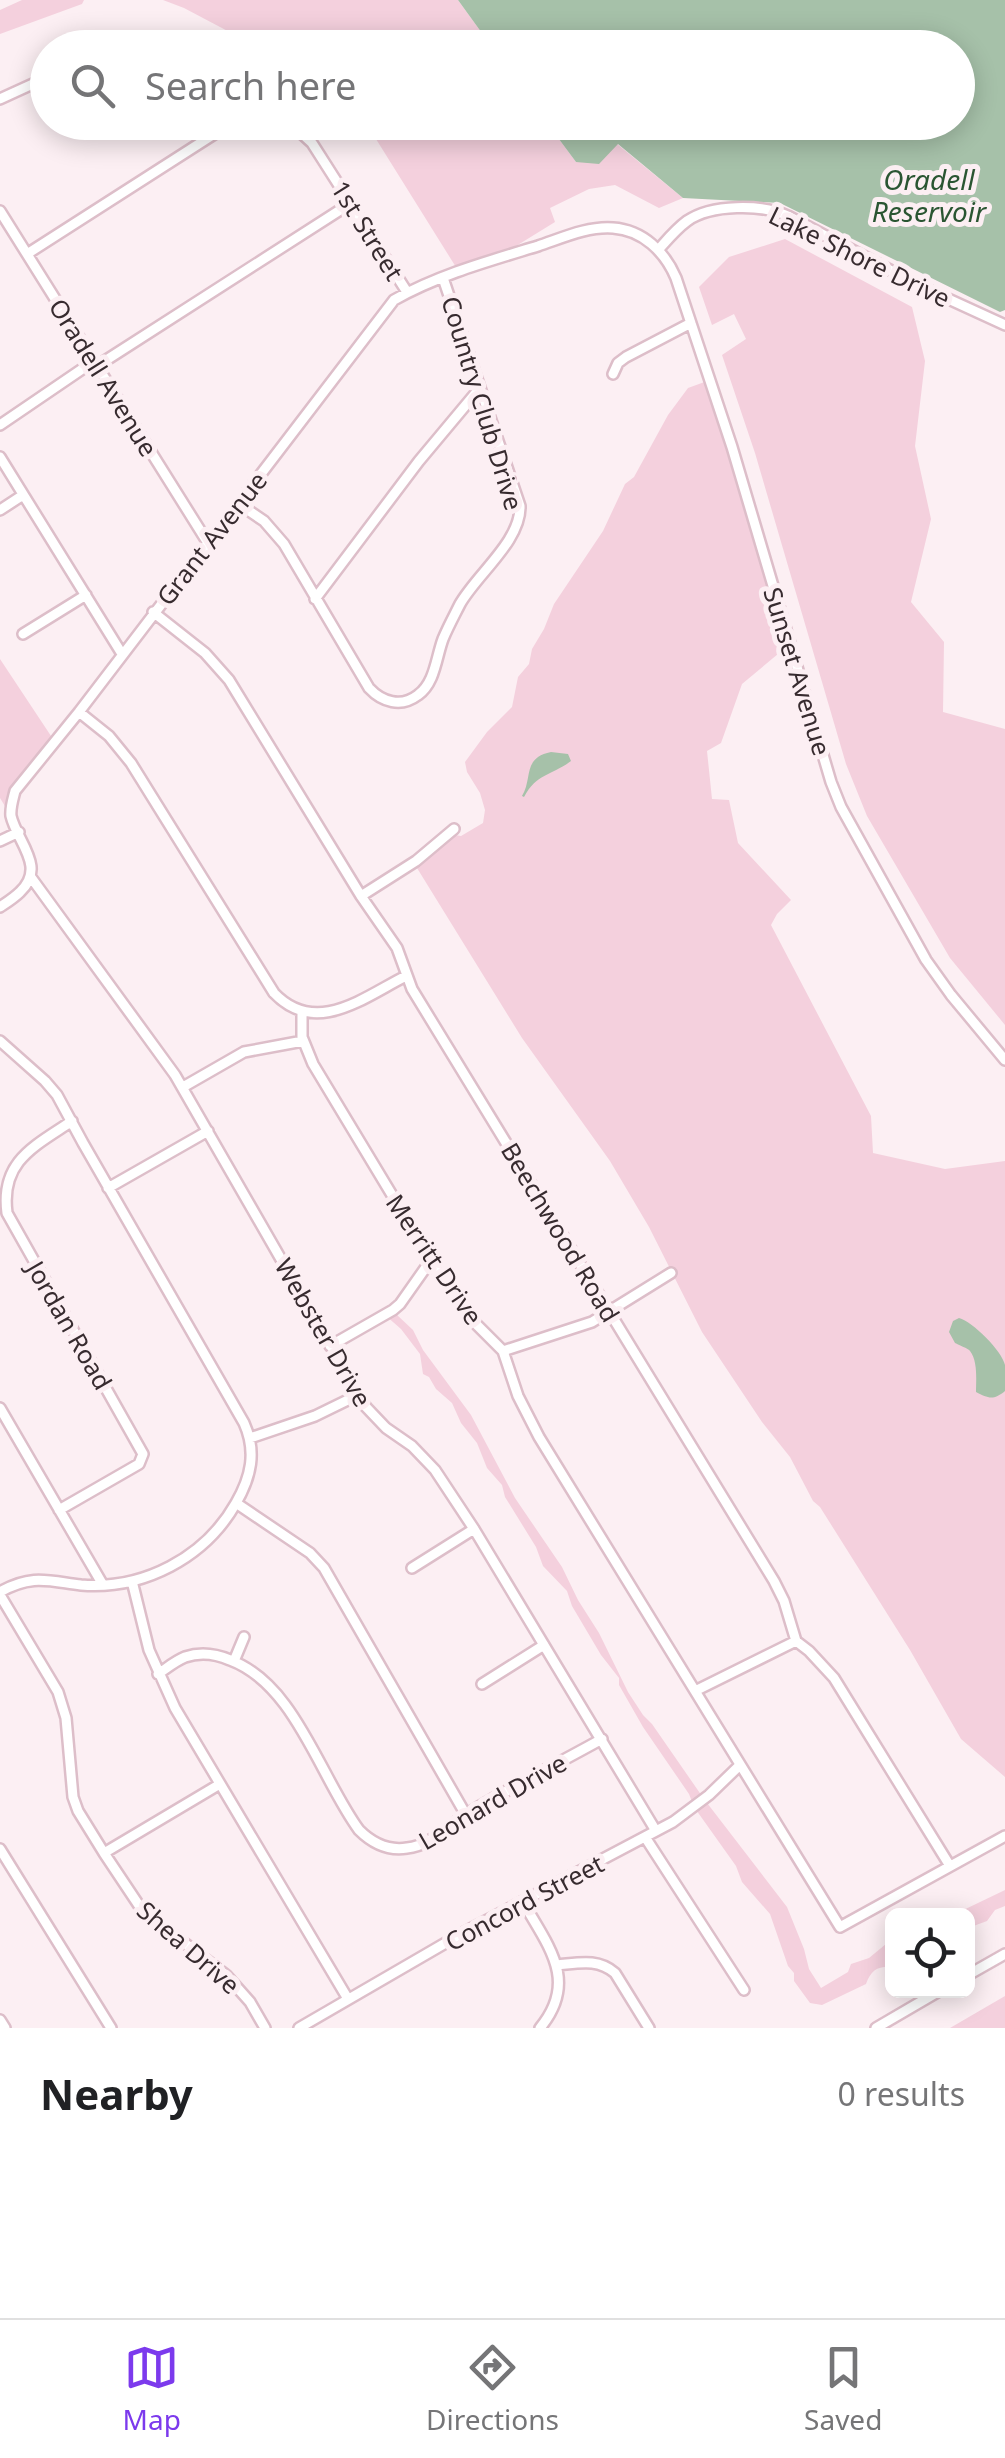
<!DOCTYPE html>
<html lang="en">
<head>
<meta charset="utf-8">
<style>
  :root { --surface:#fff; --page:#f6f6f6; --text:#202124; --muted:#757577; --line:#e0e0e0; --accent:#7c3aed }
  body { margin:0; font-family:"Noto Sans",sans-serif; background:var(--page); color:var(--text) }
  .controls { position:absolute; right:30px; bottom:30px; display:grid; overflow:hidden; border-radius:15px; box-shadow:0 5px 25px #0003 }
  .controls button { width:90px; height:90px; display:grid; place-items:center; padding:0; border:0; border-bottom:2px solid var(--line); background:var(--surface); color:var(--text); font:50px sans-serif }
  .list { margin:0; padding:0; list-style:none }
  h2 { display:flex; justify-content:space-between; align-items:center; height:130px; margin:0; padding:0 40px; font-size:42px }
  h2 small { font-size:32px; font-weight:400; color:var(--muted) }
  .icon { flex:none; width:55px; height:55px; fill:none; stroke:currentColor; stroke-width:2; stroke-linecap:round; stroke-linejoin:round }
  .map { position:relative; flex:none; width:1005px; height:2028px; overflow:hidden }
  .search { position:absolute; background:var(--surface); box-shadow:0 5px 25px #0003; left:30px; right:30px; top:30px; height:110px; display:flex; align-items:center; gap:25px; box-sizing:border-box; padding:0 35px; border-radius:55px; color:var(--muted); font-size:38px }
  .sheet { height:290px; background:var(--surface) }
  nav { display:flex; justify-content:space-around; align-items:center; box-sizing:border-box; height:140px; border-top:2px solid var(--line); background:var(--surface); font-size:28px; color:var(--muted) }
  nav a { display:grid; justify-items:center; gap:5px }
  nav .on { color:var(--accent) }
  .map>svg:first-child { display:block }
  .green { fill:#f4d0dd }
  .water { fill:#a6c1a9 }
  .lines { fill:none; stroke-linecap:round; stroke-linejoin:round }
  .minor-casing { stroke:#ddbec9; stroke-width:14 }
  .minor { stroke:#fff; stroke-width:9 }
  .labels { text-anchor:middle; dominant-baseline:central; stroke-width:10; stroke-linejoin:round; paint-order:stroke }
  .street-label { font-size:25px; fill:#372b2f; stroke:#fceff3 }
  .water-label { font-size:28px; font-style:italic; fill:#2a5532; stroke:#fceff3 }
</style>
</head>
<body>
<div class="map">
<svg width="1005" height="2028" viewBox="0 0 1005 2028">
  <rect width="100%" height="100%" fill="#fceff3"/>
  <path class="green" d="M 22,0 L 84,0 L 82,4 L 0,34 L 0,10 Z
    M 163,0 L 458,0 L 492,47 L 258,47 L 184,8 Z
    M 366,123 L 547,123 L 576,162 L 617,144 L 683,198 L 659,208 L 615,185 L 589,189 L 550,208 L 555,222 L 495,259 L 459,272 Z
    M 785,239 L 912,307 L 925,361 L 915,446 L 931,519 L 911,602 L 944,642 L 943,712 L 1005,729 L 1005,1025 L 950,958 L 867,816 L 846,764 L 755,453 L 722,355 L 746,339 L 734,314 L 712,325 L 699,287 L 729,257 Z
    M 710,380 L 790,644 L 742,684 L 721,743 L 707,751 L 712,799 L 729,800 L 738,843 L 791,900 L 777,914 L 771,925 L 871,1116 L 873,1153 L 945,1169 L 1005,1161 L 1005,1777 L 961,1739 L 910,1650 L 820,1507 L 813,1501 L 790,1457 L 762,1422 L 702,1332 L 649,1227 L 610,1161 L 522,1038 L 417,868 C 430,857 435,845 449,834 L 461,836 L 483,823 L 485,810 L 480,793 L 467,772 L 465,762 L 487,732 L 512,707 L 518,677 L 529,664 L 532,649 L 544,629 L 554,604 L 603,531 L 625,484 L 634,477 L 668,415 L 688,388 Z
    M 0,659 L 55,742 L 20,784 L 11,816 L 0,798 Z
    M 396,1308 L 396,1314 L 413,1330 L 423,1350 L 471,1415 L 515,1498 L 562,1567 L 578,1600 L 599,1633 L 628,1692 L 643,1715 L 652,1724 L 704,1799 L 787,1907 L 804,1949 L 809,1969 L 821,1988 L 848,1972 L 851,1964 L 869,1958 L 892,1939 L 892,1967 C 878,1966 871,1970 866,1984 L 822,2005 L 810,2003 L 794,1981 L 794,1973 L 788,1966 L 770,1914 L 742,1882 L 736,1866 L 694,1807 L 689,1794 L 643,1727 L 619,1685 L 619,1678 L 601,1655 L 572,1606 L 567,1591 L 543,1566 L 536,1547 L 505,1497 L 502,1485 L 487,1468 L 477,1443 L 461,1423 L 452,1403 L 436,1389 L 429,1377 L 423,1374 L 420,1354 L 401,1329 L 385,1315 Z
    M 1005,1890 L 1005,1906 L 995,1910 L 987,1921 L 968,1928 L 968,1916 L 953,1915 Z
    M 1005,1996 L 1005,2028 L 950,2028 Z"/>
  <path class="water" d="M 458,0 L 1005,0 L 1005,310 L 1000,312 L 780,203 L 683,198 L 618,144 L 599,164 L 576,162 L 547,123 L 958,122 L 958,48 L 492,47 Z
    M 551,752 L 568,754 L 571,761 C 551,776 537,773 524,797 L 522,796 C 533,778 522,758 551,752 Z
    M 959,1318 C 973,1322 1002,1351 1005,1365 C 1005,1373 1005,1383 1005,1391 C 993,1401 988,1398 976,1392 C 976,1381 978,1361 970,1351 C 969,1349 957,1344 955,1343 L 949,1332 L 953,1321 Z"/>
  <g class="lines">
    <defs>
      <path id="minor" d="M 0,99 L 48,77
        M 289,122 L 312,143 L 407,292
        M 0,211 L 208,543
        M 658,250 C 667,240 676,229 687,221 C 711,204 762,204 788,216 L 920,286 L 1005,325
        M 27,254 L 233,122
        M 97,366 L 351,203
        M 613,374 L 618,363 L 626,357 L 691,323
        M 0,425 L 94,361
        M 0,457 L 122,654
        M 239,504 L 264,521 L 284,544 L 369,688 C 382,702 401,708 418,695 C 435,683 436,658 443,639 C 448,627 454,616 460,604 C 477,574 521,541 520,506 L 443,278
        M 0,510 L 23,495
        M 315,599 L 419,461 L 480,388
        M 153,612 L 205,653 L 229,680 L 361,896 L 397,948 L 412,989 L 774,1581 L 784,1601 L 796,1641 L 809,1651 L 834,1678 L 950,1866
        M 23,634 L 86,595
        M 79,712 L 109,736 L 131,763 L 274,993 C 316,1037 364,997 406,976
        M 0,841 L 19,832
        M 30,876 L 175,1075 L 366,1407 L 386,1428 L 412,1446 L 435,1470 L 474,1529 L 656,1831
        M 361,896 L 416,861 L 454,829
        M 0,907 C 6,903 14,898 20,892 C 47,867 17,842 11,816 C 10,808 13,799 15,791 L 79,712 L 394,300 C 438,275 489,261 538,246 C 562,238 588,226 613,228 C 643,230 665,252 676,278 L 732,447 L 831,782 L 841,807 L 926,960 L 951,995 L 1005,1060
        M 302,1011 L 302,1037 L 313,1064 L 445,1283 L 477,1325 L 503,1351 L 518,1396 L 539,1437 L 840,1927 L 1005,1836
        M 0,1041 L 45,1081 L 57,1095 L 83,1143 L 244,1423 C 257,1452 251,1477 236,1503 C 205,1558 143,1590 81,1585 C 48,1581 32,1574 0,1592
        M 183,1087 L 244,1052 L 303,1041
        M 108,1188 L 208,1131
        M 330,1346 L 393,1310 L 400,1304 L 431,1260
        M 503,1351 L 592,1322 L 671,1273
        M 0,1408 L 103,1585
        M 250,1438 L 315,1416 L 358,1395
        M 236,1503 L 310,1553 L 324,1568 L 466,1815
        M 59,1510 L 139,1464 L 143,1454 L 7,1213 C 0,1161 35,1146 72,1121
        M 412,1568 L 474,1529
        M 132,1581 L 149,1650 L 175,1708 L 348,1999
        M 0,1595 L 58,1692 L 66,1718 L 73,1797 L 78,1811 L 104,1853 L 140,1907 L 152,1918 L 226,1975 L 250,2002 L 265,2028
        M 234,1661 L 244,1637
        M 158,1674 C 167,1668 175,1661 185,1657 C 200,1652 216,1654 230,1660 C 295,1684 320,1777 359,1830 C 372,1843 388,1851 407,1848 C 430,1846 448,1826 467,1814 C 511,1787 557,1764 602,1739
        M 482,1684 L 544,1645
        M 695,1691 L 796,1641
        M 645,1837 L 744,1990
        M 0,1849 L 111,2028
        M 104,1853 L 220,1784
        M 523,1902 C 548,1946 579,1981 540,2028
        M 557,1965 C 579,1963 598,1958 615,1973 L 649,2028
        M 968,1975 L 1005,1954
        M 0,2020 L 5,2028
        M 299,2028 L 461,1934 L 673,1822 L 709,1795 L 740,1765
        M 876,2028 L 941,1990"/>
    </defs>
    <use href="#minor" class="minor-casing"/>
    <use href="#minor" class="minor"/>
  </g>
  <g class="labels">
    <g class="street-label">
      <text transform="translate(368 230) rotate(58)">1st Street</text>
      <text transform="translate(860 256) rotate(26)">Lake Shore Drive</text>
      <text transform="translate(104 377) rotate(58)">Oradell Avenue</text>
      <text transform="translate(483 403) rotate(73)">Country Club Drive</text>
      <text transform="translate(211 538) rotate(-52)">Grant Avenue</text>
      <text transform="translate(798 671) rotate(73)">Sunset Avenue</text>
      <text transform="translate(561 1232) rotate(59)">Beechwood Road</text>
      <text transform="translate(435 1259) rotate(56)">Merritt Drive</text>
      <text transform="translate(70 1325) rotate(60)">Jordan Road</text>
      <text transform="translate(324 1332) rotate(60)">Webster Drive</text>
      <text transform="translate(492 1801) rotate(-30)">Leonard Drive</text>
      <text transform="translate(524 1902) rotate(-28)">Concord Street</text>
      <text transform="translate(189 1947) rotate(41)">Shea Drive</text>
    </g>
    <g class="water-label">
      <text x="929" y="179">Oradell<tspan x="929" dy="32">Reservoir</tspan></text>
    </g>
  </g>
</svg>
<div class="controls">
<button><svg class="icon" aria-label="locate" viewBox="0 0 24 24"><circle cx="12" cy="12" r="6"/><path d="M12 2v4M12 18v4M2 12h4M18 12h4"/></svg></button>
</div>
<div class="search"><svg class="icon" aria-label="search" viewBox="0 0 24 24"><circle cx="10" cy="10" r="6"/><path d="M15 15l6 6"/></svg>Search here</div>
</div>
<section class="sheet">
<h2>Nearby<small>0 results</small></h2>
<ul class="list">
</ul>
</section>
<nav>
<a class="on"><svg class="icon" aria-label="map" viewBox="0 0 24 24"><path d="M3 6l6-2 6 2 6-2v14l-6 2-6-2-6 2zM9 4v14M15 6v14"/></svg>Map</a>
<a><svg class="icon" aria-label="directions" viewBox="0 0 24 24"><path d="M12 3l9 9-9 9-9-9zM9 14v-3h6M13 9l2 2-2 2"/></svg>Directions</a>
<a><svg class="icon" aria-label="saved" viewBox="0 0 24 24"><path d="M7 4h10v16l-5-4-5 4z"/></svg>Saved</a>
</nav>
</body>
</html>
